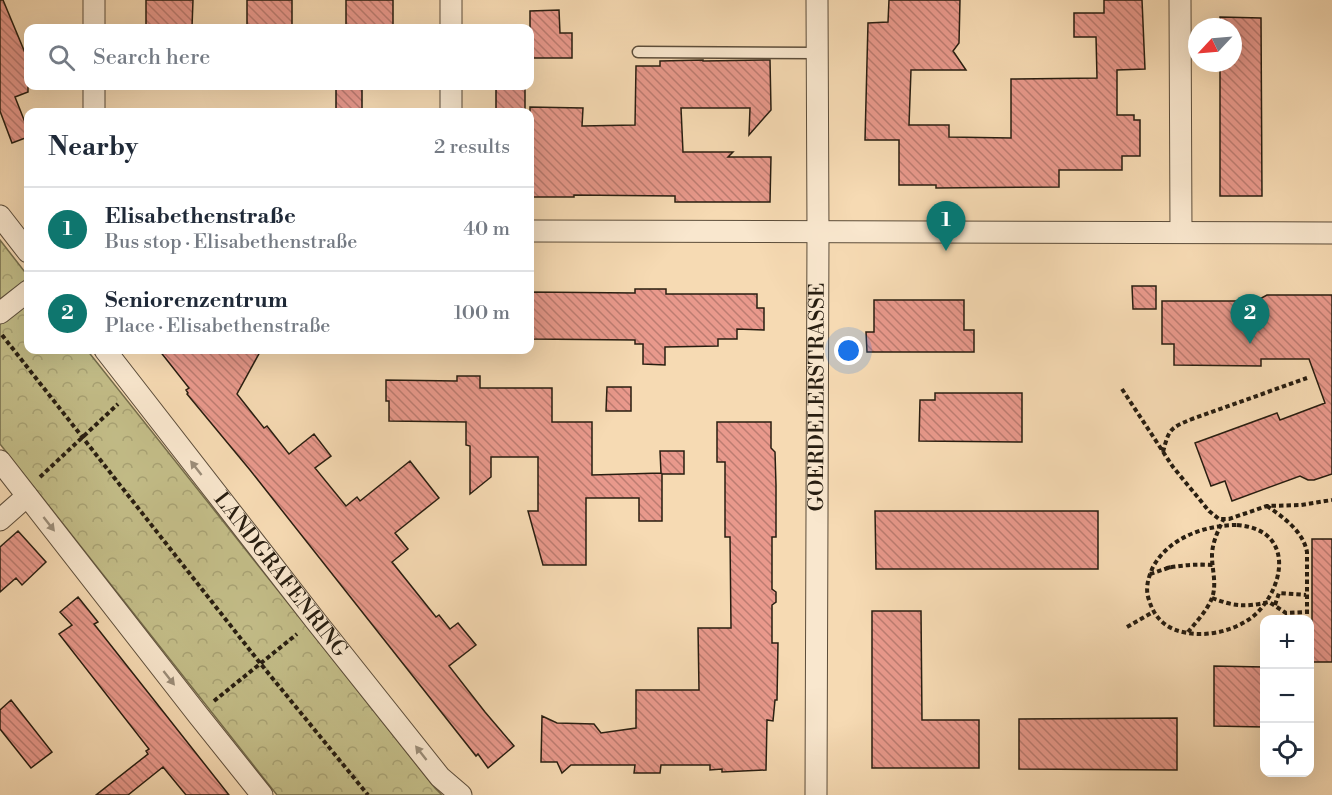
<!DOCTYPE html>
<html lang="en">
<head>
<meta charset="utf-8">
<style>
  :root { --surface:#fff; --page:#f2f2f3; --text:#1f2937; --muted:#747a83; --line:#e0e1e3; --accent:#0f766e }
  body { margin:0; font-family:"Libre Bodoni",serif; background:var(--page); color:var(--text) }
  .controls { position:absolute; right:18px; bottom:18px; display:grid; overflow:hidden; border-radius:12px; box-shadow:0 6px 24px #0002 }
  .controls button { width:54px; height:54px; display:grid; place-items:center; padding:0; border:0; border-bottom:2px solid var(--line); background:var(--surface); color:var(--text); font:30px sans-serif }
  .compass { position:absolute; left:1188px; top:18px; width:54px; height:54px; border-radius:50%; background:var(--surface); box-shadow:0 6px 24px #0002; rotate:244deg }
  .you { position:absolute; left:849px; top:351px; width:21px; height:21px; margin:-15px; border:4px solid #fff; border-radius:50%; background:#1a73e8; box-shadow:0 0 0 9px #1a73e833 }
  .badge { display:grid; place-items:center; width:39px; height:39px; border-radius:50%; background:var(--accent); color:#fff; font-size:20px; font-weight:700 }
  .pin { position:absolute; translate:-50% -50px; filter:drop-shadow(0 2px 3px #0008) }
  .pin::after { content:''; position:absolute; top:32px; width:21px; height:18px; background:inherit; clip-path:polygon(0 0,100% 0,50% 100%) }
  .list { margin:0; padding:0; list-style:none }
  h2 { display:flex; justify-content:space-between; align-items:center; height:78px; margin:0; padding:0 24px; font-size:26px }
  h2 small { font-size:20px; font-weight:400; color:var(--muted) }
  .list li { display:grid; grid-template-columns:39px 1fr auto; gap:18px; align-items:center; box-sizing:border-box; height:84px; padding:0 24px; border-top:2px solid var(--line) }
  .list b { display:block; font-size:22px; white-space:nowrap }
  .list p { margin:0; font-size:20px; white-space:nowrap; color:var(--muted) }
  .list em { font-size:20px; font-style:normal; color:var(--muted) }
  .icon { flex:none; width:33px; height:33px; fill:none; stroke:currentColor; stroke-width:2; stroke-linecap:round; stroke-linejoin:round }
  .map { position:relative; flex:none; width:1332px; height:795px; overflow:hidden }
  .search { position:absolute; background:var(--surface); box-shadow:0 6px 24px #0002; left:24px; top:24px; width:510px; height:66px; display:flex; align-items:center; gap:15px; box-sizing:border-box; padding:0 21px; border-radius:12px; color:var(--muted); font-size:22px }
  .panel { position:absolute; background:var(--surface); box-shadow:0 6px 24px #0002; left:24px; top:108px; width:510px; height:246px; border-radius:12px }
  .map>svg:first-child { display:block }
  .park { fill:url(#park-crowns); stroke:#766e4c; stroke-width:1.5 }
  .building { fill:url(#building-back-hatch); stroke:#281e11; stroke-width:1.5 }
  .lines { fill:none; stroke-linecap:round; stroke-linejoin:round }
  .service-casing { stroke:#5c4d3a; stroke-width:13 }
  .minor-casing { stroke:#5c4d3a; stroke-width:23 }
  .path { stroke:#281e11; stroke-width:4; stroke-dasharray:4.5 3; stroke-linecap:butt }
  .service { stroke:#f9e7ce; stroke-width:10 }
  .minor { stroke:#f9e7ce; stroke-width:21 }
  .oneway { fill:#9b8d79 }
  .labels { text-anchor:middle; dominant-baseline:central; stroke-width:4.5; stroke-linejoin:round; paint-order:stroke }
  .street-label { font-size:21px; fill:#281e11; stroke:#f9e7ce }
</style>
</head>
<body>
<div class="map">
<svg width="1332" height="795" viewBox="0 0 1332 795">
  <defs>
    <pattern id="park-crowns" width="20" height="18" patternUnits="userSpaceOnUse" patternTransform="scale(1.5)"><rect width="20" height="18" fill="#c3bd88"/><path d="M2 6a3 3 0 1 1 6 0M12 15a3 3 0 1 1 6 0" fill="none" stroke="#a8a274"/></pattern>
    <pattern id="building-back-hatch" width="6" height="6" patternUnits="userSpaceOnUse" patternTransform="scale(1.5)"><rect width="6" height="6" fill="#e9998c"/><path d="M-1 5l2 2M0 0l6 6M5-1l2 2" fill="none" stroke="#bd7c71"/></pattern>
  </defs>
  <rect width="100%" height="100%" fill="#f6dab3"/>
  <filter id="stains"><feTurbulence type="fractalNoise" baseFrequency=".00333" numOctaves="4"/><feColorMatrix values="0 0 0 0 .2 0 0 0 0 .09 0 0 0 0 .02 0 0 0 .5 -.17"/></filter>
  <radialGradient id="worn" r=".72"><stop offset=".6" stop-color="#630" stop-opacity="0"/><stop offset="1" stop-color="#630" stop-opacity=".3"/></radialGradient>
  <path class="park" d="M 0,240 L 28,276 L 28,350 L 87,350 L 435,788 L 442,795 L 277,795 L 0,444 Z"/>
  <path class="building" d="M 0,0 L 3,0 L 28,60 L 28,92 L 15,97 L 28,130 L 28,137 L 12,143 L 0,111 Z
    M 146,0 L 193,0 L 192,27 L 146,27 Z
    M 247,0 L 292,0 L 292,28 L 247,28 Z
    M 346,0 L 393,0 L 393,27 L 346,27 Z
    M 889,0 L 960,0 L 959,43 L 953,51 L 966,70 L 911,70 L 909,125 L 949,125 L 949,137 L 1011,138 L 1011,79 L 1097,78 L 1096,37 L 1074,37 L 1074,13 L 1104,13 L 1104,0 L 1142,0 L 1145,69 L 1117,70 L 1117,115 L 1134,115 L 1134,120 L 1140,120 L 1140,156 L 1122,156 L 1122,170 L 1059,170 L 1059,187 L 936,188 L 936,185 L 899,185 L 899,140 L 865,140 L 868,23 L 888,22 Z
    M 559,10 L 560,33 L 572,33 L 572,58 L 530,58 L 530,11 Z
    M 1220,17 L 1261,18 L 1262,196 L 1220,196 L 1220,63 L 1233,63 L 1233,27 L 1220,27 Z
    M 703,60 L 703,61 L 770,60 L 771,110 L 749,135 L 750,108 L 681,108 L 683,152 L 733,152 L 728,157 L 771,157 L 770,202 L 675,202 L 675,196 L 574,195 L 574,197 L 530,197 L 530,107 L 583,108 L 582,126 L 635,125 L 636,66 L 660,66 L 660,61 Z
    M 336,86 L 362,86 L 362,111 L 336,110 Z
    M 496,86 L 525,86 L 525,112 L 496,112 Z
    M 1132,286 L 1156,286 L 1156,309 L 1133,309 Z
    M 635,289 L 666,289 L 666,294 L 757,294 L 757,308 L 764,308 L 764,330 L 737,329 L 737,339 L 718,339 L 718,346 L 665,347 L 665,365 L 643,364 L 643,344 L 635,344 L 635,340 L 530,339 L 530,292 L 635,293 Z
    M 1267,295 L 1332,295 L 1332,474 L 1314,480 L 1308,480 L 1300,476 L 1232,501 L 1225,481 L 1211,486 L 1195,443 L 1277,413 L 1280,420 L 1325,403 L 1309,359 L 1261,359 L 1261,366 L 1174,365 L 1174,344 L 1162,344 L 1162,301 L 1256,301 Z
    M 874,300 L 964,300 L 964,330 L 974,330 L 974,352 L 867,352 L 866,332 L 874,332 Z
    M 159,350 L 261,350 L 237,394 L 264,428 L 267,426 L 289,454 L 314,434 L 331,456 L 315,468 L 346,506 L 357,497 L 360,501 L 410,461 L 439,498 L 395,533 L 408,549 L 392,562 L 436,617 L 439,615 L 450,629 L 458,623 L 476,645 L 449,666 L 485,712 L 514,746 L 488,768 L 478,754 L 476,756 L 250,470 L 187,394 L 188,393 L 186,390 L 189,388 Z
    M 457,376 L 480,376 L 480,388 L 552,388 L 552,422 L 592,422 L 592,475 L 661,473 L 660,451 L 684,451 L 684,474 L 662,474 L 662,521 L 639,521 L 639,498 L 586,498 L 586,565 L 543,565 L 528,511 L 538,511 L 538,457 L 491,457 L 491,477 L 470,494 L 470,446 L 466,445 L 466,422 L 389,421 L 389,401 L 386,401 L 386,380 L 457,381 Z
    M 607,387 L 631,387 L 631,411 L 606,411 Z
    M 935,393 L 1022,393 L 1022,442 L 919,441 L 920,400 L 935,400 Z
    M 717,422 L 771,422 L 771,448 L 775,452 L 776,485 L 776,537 L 772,537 L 772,589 L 776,592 L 776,602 L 772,605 L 772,643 L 778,643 L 777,700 L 775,700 L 773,721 L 767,720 L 766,770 L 722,772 L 722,769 L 710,770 L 710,765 L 661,765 L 660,773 L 634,773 L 635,765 L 571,765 L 562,773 L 557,762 L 541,762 L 542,716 L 557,723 L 594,724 L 601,733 L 636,728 L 636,690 L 699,690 L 698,628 L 731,628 L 730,537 L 725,537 L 725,462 L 717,462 Z
    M 875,511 L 1098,511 L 1098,569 L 876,569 Z
    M 18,531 L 46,562 L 22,585 L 16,578 L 0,592 L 0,547 Z
    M 1312,539 L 1332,539 L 1332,662 L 1312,662 Z
    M 78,597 L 98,622 L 94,624 L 229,795 L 186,795 L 163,767 L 128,795 L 96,795 L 148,754 L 146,751 L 149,749 L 59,634 L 72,625 L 60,612 Z
    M 872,611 L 921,611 L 922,720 L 979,720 L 979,768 L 872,768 Z
    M 1214,666 L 1264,667 L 1264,727 L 1214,726 Z
    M 11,700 L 52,752 L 31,768 L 0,729 L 0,710 Z
    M 1177,718 L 1177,770 L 1019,769 L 1019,719 Z"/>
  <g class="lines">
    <defs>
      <path id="service" d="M 638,52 L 817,53"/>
      <g id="minor">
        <path d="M 1180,0 L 1181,232"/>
        <path d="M 94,28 L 94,0"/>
        <path d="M 451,28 L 451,0"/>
        <path d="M 94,112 L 94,86"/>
        <path d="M 451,112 L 451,86"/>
        <path d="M 0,216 L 28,252"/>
        <path d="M 530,231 L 1332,233"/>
        <path d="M 0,313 L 28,291"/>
        <path id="s1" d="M 105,350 L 315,620 L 440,777 L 461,795"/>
        <path d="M 0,461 L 198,715 L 262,795"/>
        <path d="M 0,520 L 27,496"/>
        <path id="s2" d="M 816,795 L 818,233 L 817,0"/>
      </g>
    </defs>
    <use href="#service" class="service-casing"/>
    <use href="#minor" class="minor-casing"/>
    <path class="path" d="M 2,335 L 260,663 L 368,795
      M 1122,389 L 1173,467 L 1209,511 L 1219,519 L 1229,519 L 1267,506 L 1301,505 L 1332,500
      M 1163,452 C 1169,429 1170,428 1192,419 L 1307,378
      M 40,477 L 118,404
      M 1267,506 C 1283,517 1303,531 1307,552 L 1307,620
      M 1237,525 C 1292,529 1287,582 1257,613 C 1240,629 1211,637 1188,633 C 1168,630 1155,620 1149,600 C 1145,589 1148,579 1152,569 C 1167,538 1205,525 1237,525 Z
      M 1150,574 L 1171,567 L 1167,568 C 1183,565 1197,564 1213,565
      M 1212,598 C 1236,607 1245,607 1269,602 L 1286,613 L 1307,612
      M 1275,605 L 1279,593 L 1306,595
      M 1127,627 L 1153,612
      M 1188,632 C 1196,622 1207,611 1212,598 C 1217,584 1212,570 1212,556 C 1212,543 1218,531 1223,520
      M 214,701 L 297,634"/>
    <use href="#service" class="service"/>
    <use href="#minor" class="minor"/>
  </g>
  <defs><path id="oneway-solid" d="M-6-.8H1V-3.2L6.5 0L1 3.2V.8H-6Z" transform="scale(1.5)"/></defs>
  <g class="oneway">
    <use href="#oneway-solid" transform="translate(196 468) rotate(-128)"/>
    <use href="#oneway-solid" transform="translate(49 524) rotate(52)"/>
    <use href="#oneway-solid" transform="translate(169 678) rotate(52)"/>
    <use href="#oneway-solid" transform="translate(421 753) rotate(-128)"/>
  </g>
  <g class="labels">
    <g class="street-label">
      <text stroke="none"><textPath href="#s2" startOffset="398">GOERDELERSTRASSE</textPath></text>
      <text stroke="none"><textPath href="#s1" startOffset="285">LANDGRAFENRING</textPath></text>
    </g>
  </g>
  <rect width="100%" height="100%" filter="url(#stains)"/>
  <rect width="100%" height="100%" fill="url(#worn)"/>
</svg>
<div class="controls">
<button>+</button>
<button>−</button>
<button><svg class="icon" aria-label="locate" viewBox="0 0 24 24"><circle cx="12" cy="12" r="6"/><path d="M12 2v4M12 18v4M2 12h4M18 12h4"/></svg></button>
</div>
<svg class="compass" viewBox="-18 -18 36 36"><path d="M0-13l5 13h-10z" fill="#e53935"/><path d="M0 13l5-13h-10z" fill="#747a83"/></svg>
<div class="you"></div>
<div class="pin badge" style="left:946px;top:251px">1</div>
<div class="pin badge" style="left:1250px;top:344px">2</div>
<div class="search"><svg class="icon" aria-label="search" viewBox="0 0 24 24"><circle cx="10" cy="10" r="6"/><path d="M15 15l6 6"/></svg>Search here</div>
<section class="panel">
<h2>Nearby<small>2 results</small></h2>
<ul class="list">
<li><span class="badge">1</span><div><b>Elisabethenstraße</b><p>Bus stop · Elisabethenstraße</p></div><em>40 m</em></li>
<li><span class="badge">2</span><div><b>Seniorenzentrum</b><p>Place · Elisabethenstraße</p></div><em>100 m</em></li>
</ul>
</section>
</div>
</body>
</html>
